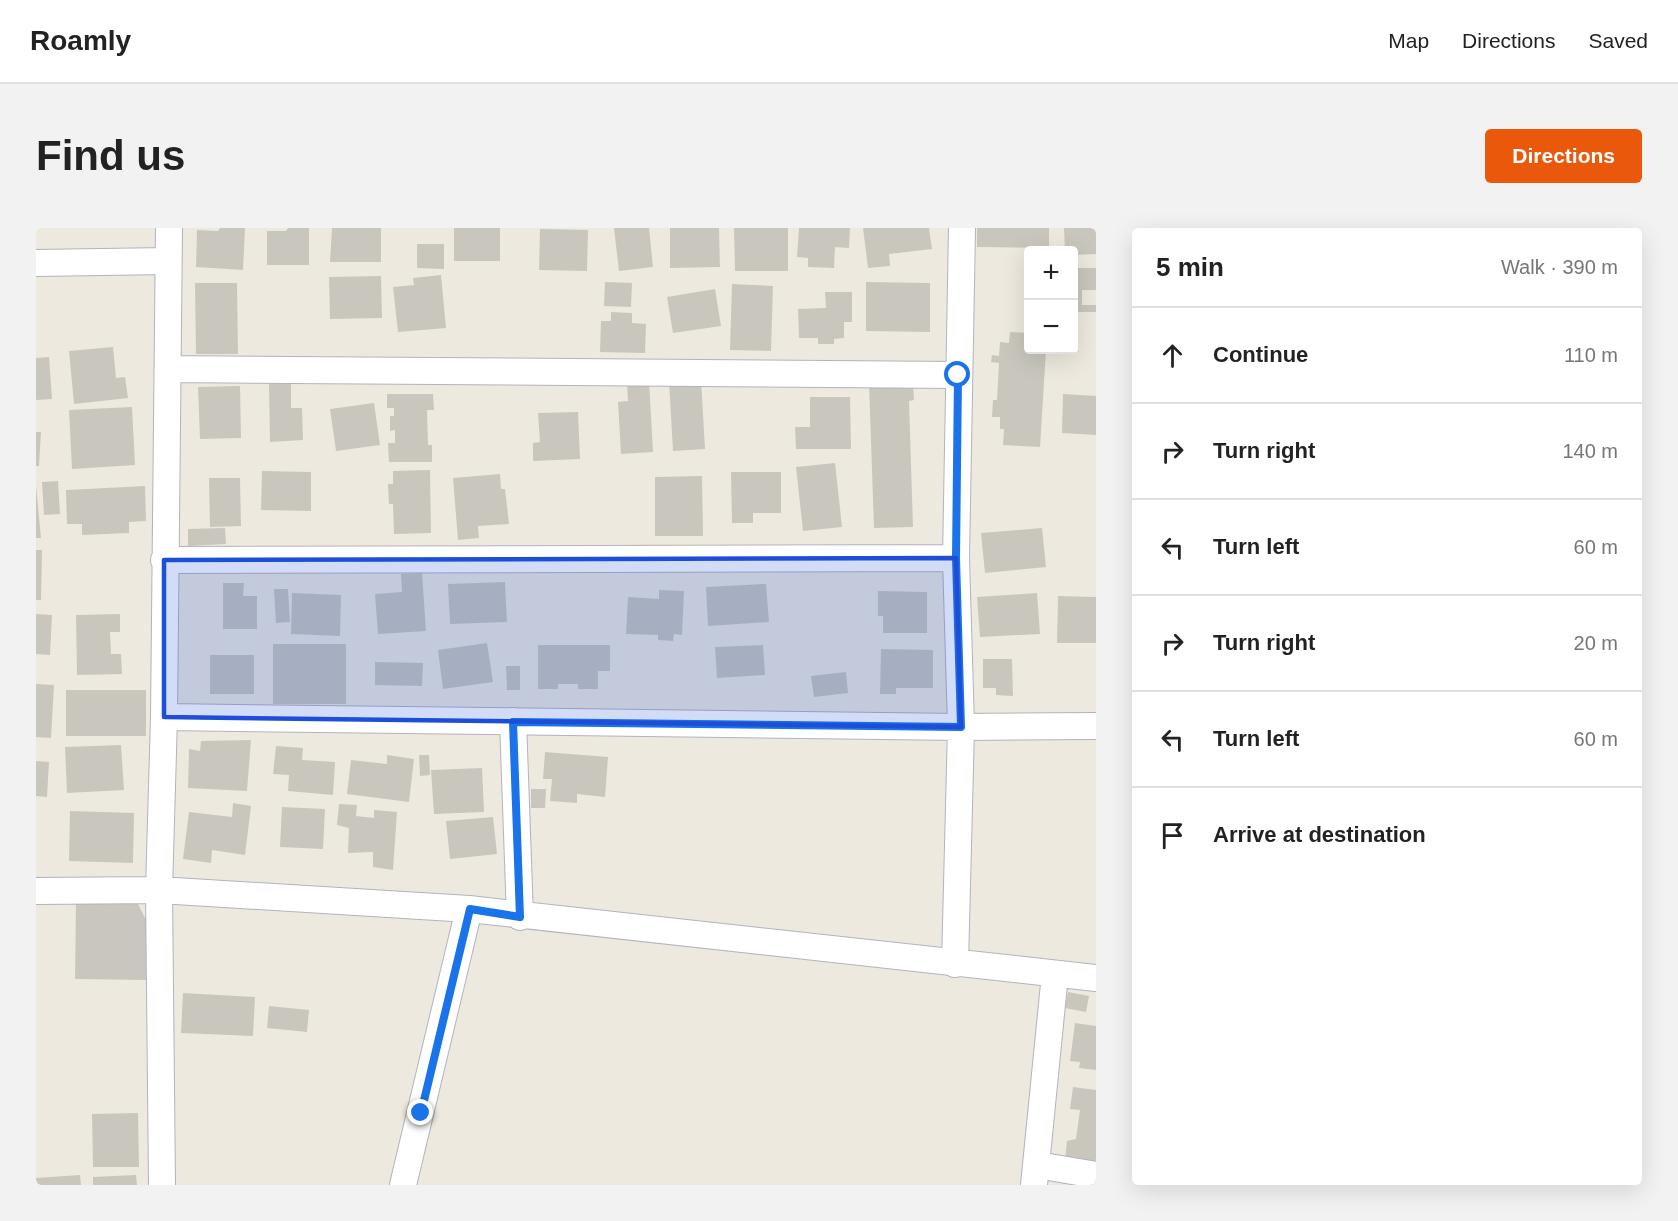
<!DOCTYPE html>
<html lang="en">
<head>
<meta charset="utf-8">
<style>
  :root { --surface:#fff; --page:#f2f2f2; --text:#222; --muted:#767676; --line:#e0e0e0; --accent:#ea580c }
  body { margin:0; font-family:Arial,sans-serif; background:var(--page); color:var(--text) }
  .controls { position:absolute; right:18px; top:18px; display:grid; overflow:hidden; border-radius:6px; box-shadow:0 6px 24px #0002 }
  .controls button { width:54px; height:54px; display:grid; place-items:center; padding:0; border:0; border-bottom:2px solid var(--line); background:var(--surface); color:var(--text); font:30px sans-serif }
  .stop { position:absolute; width:18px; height:18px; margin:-14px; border:4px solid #1a73e8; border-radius:50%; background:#fff }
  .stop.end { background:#1a73e8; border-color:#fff; box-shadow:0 2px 6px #0008 }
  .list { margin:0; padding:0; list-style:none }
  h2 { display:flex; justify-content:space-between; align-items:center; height:78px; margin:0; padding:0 24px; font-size:26px }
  h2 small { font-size:20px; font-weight:400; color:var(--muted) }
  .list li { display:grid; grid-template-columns:39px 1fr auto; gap:18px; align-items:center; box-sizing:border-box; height:96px; padding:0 24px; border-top:2px solid var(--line) }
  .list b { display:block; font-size:22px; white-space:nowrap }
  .list em { font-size:20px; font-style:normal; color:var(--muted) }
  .icon { flex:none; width:33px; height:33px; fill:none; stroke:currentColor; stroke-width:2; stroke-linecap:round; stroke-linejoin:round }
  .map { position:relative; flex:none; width:1060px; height:957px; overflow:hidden; border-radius:6px }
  header { display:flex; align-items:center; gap:36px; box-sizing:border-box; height:84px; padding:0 30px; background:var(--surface); border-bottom:2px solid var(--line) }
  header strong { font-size:28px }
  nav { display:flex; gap:33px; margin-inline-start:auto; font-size:21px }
  .intro { display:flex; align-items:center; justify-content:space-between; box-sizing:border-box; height:144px; padding:0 36px }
  h1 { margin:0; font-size:42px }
  .button { padding:15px 27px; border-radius:6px; background:var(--accent); color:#fff; font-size:21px; font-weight:700 }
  main { display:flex; gap:36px; padding:0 36px }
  aside { flex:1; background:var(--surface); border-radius:6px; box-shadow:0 6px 24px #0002 }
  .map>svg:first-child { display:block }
  .building { fill:#c9c7bd }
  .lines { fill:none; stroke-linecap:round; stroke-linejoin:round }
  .minor-casing { stroke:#b2b3bf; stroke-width:28 }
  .minor { stroke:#fff; stroke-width:26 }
  .route { stroke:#1a73e8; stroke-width:8 }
  .marked { fill:#1d4ed8; fill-opacity:0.2; stroke:#1d4ed8; stroke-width:4.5; stroke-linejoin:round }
</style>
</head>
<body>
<header>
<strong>Roamly</strong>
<nav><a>Map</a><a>Directions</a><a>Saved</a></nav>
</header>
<div class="intro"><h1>Find us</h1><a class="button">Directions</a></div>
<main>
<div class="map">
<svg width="1060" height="957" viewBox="0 0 1060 957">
  <rect width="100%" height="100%" fill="#ede9de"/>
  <path class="building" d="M 184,0 L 209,0 L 207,42 L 160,39 L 161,2 L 182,3 Z
    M 252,0 L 273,0 L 273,37 L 231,37 L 231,3 L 250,3 Z
    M 296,0 L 345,0 L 345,34 L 294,34 Z
    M 418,0 L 464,0 L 464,33 L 418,33 Z
    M 578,0 L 613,0 L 617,39 L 583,43 Z
    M 634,0 L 683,0 L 684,39 L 634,40 Z
    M 698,0 L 752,0 L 752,43 L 699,43 Z
    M 763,0 L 814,0 L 813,20 L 799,19 L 798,40 L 772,39 L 772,30 L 761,29 Z
    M 827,0 L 893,0 L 896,21 L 853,26 L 854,38 L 832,40 Z
    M 941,0 L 1013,0 L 1013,20 L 941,19 Z
    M 1028,0 L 1060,0 L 1060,26 L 1038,27 L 1038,22 L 1029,22 Z
    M 504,1 L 552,2 L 551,43 L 503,42 Z
    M 381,16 L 408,16 L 408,41 L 381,40 Z
    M 1038,40 L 1060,40 L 1060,62 L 1046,62 L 1046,77 L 1060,77 L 1060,84 L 1038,84 Z
    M 405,47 L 410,100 L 362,104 L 357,59 L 378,57 L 377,50 Z
    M 345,48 L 346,90 L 294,91 L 293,49 Z
    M 569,54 L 596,55 L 595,79 L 568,78 Z
    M 830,54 L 894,55 L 894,104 L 830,103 Z
    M 159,55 L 201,55 L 202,126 L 160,126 Z
    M 696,56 L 737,58 L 735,123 L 694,122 Z
    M 679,61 L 685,98 L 637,105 L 631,69 Z
    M 789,64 L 816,64 L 816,94 L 808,94 L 808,110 L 798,111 L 798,116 L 782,116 L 782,110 L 763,110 L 762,81 L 790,80 Z
    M 575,84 L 596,85 L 596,95 L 610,96 L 609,125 L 564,124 L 565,93 L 575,93 Z
    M 974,104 L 993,105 L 993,122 L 1010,122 L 1004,219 L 967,217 L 968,201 L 964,201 L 964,189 L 956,189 L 957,172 L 961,172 L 963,135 L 955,134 L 956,127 L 963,128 L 964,114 L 973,115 Z
    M 77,119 L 80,150 L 89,149 L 92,170 L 38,176 L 33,123 Z
    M 13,129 L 16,171 L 0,172 L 0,130 Z
    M 665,151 L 669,221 L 637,223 L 633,153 Z
    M 613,153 L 617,224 L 585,226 L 582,174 L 592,173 L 591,155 Z
    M 877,155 L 878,172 L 873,173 L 877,299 L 838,300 L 833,156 Z
    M 233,156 L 255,156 L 255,180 L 266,180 L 267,212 L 234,214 Z
    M 204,158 L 205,210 L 164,211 L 162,159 Z
    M 351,166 L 397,166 L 398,182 L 391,182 L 392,217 L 396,217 L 396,234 L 353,234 L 352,215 L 359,215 L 359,202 L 354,203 L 354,188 L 358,188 L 358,180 L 351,180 Z
    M 1027,166 L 1060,168 L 1060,207 L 1026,205 Z
    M 774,169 L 814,169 L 815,221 L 760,221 L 759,199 L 774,199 Z
    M 338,175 L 344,217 L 300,223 L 294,181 Z
    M 96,179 L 99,237 L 36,241 L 33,182 Z
    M 542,184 L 544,231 L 497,233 L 497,215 L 504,214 L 502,185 Z
    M 0,204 L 5,204 L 3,238 L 0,238 Z
    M 799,235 L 806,299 L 767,303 L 760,239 Z
    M 394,242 L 395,305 L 358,306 L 357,276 L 353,276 L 352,256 L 357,256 L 357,243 Z
    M 226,243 L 275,244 L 275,283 L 225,282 Z
    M 695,244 L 745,244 L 745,285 L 717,285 L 717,295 L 696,295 Z
    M 464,246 L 465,261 L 469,261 L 473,296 L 442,298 L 443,310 L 422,312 L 417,250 Z
    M 666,248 L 667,308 L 619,308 L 619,249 Z
    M 173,250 L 204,250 L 205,298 L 174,299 Z
    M 22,253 L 24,286 L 8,287 L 6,254 Z
    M 0,257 L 5,310 L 0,310 Z
    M 109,258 L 110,293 L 93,294 L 93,305 L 46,307 L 46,296 L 31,296 L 30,262 Z
    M 189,300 L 190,316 L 152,318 L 152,301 Z
    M 1006,300 L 1010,339 L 949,345 L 945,305 Z
    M 0,322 L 6,322 L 5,372 L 0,372 Z
    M 386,345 L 390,403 L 342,406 L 339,366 L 366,364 L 365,346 Z
    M 469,354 L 471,394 L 414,396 L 412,356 Z
    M 187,355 L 208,355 L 207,368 L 221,368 L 221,401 L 187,401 Z
    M 730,356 L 733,394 L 672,398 L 670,359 Z
    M 238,361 L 252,361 L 254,394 L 240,395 Z
    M 623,362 L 648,363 L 646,407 L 638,406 L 637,413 L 622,412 L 622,407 L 590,406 L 592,369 L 623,371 Z
    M 842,363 L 891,364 L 891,405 L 847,405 L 847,388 L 842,388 Z
    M 256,365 L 305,367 L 304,408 L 255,406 Z
    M 1001,365 L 1004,406 L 944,409 L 941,369 Z
    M 1022,368 L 1060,369 L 1060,415 L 1021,415 Z
    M 0,386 L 16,387 L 14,427 L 0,426 Z
    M 84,386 L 84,404 L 74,404 L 75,426 L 85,426 L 86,446 L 41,447 L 40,387 Z
    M 451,415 L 457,454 L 407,461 L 402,422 Z
    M 237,416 L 310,416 L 310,476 L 237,476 Z
    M 502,417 L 574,417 L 574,443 L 562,443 L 562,461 L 542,461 L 542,456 L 522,456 L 522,461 L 502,461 Z
    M 727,417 L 729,447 L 681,450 L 679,419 Z
    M 845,421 L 897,422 L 897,460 L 860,460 L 860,466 L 844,466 Z
    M 174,427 L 218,427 L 218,466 L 174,466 Z
    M 947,431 L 976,431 L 977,468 L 960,467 L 960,460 L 947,460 Z
    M 339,434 L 387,435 L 386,458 L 339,457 Z
    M 470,438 L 484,438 L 484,462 L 471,462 Z
    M 810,444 L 812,465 L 778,469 L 775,448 Z
    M 0,456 L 18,457 L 15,510 L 0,509 Z
    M 30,462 L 110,462 L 110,508 L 30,508 Z
    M 215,512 L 211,563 L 152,560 L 153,521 L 164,523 L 165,513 Z
    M 85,517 L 88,562 L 31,565 L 29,519 Z
    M 240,518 L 267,520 L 266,532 L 299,534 L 297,567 L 252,563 L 253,547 L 237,546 Z
    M 509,524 L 572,529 L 569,569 L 541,566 L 541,575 L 514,573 L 516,551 L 507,551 Z
    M 351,527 L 378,531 L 373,574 L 311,566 L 315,532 L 351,536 Z
    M 383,527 L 393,527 L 394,547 L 384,548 Z
    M 0,533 L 13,534 L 11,569 L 0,568 Z
    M 446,540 L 448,584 L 398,586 L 395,542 Z
    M 495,561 L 510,561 L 509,580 L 495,580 Z
    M 197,575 L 215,578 L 209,627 L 176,622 L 175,635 L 147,631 L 153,584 L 196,589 Z
    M 303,576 L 321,577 L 320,588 L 338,590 L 338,582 L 361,584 L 357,642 L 337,639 L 337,624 L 312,625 L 313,600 L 301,597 Z
    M 246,579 L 289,581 L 287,621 L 244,619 Z
    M 34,583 L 98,585 L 97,635 L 33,633 Z
    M 457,589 L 461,626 L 414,631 L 410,593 Z
    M 40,675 L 102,676 L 112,696 L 111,752 L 39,751 Z
    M 1032,764 L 1053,768 L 1050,784 L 1029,780 Z
    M 147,765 L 219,769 L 217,808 L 145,805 Z
    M 233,778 L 273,782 L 271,804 L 231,800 Z
    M 1039,795 L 1060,798 L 1060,842 L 1043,840 L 1044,834 L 1034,833 Z
    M 1037,859 L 1060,862 L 1060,935 L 1029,931 L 1031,913 L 1040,911 L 1044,882 L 1034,881 Z
    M 102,885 L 103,939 L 57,939 L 56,886 Z
    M 44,947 L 45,957 L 0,957 L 0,950 Z
    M 100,947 L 101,957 L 57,957 L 57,949 Z"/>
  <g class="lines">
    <defs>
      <path id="minor" d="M 0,35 L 132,33
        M 132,141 L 922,147
        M 128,332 L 920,330
        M 128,489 L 925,499 L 1060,498
        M 477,493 L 484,689
        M 0,663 L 123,662 L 433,681 L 1060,750
        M 919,736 L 925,499 L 920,330 L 926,0
        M 1001,937 L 1060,947
        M 126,957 L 123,662 L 128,489 L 133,0
        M 367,957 L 433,681
        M 998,957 L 1019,746"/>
    </defs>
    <use href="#minor" class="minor-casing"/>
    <use href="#minor" class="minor"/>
  </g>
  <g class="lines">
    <path class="route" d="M 385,885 L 434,681 L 484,689 L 477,494 L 925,499 L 920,330 L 922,147"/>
  </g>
  <path class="marked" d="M 920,330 L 925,499 L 128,489 L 128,332 Z"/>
</svg>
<div class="controls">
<button>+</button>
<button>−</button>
</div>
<div class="stop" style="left:922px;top:147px"></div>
<div class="stop end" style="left:385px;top:885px"></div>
</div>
<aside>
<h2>5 min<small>Walk · 390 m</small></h2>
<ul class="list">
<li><svg class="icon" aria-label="ahead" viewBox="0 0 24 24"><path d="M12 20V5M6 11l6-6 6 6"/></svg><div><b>Continue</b></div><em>110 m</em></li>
<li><svg class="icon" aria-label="right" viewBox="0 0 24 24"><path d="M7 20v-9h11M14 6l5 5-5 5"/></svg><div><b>Turn right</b></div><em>140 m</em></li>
<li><svg class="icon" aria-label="left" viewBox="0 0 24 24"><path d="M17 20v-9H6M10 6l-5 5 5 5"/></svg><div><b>Turn left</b></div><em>60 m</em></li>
<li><svg class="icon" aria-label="right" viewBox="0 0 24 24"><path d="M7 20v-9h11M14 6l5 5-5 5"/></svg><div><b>Turn right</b></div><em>20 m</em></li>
<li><svg class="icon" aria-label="left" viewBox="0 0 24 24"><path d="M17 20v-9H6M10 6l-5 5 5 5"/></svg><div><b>Turn left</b></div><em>60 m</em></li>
<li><svg class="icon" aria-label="arrive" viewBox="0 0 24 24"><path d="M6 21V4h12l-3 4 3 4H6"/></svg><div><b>Arrive at destination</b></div></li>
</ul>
</aside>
</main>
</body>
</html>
